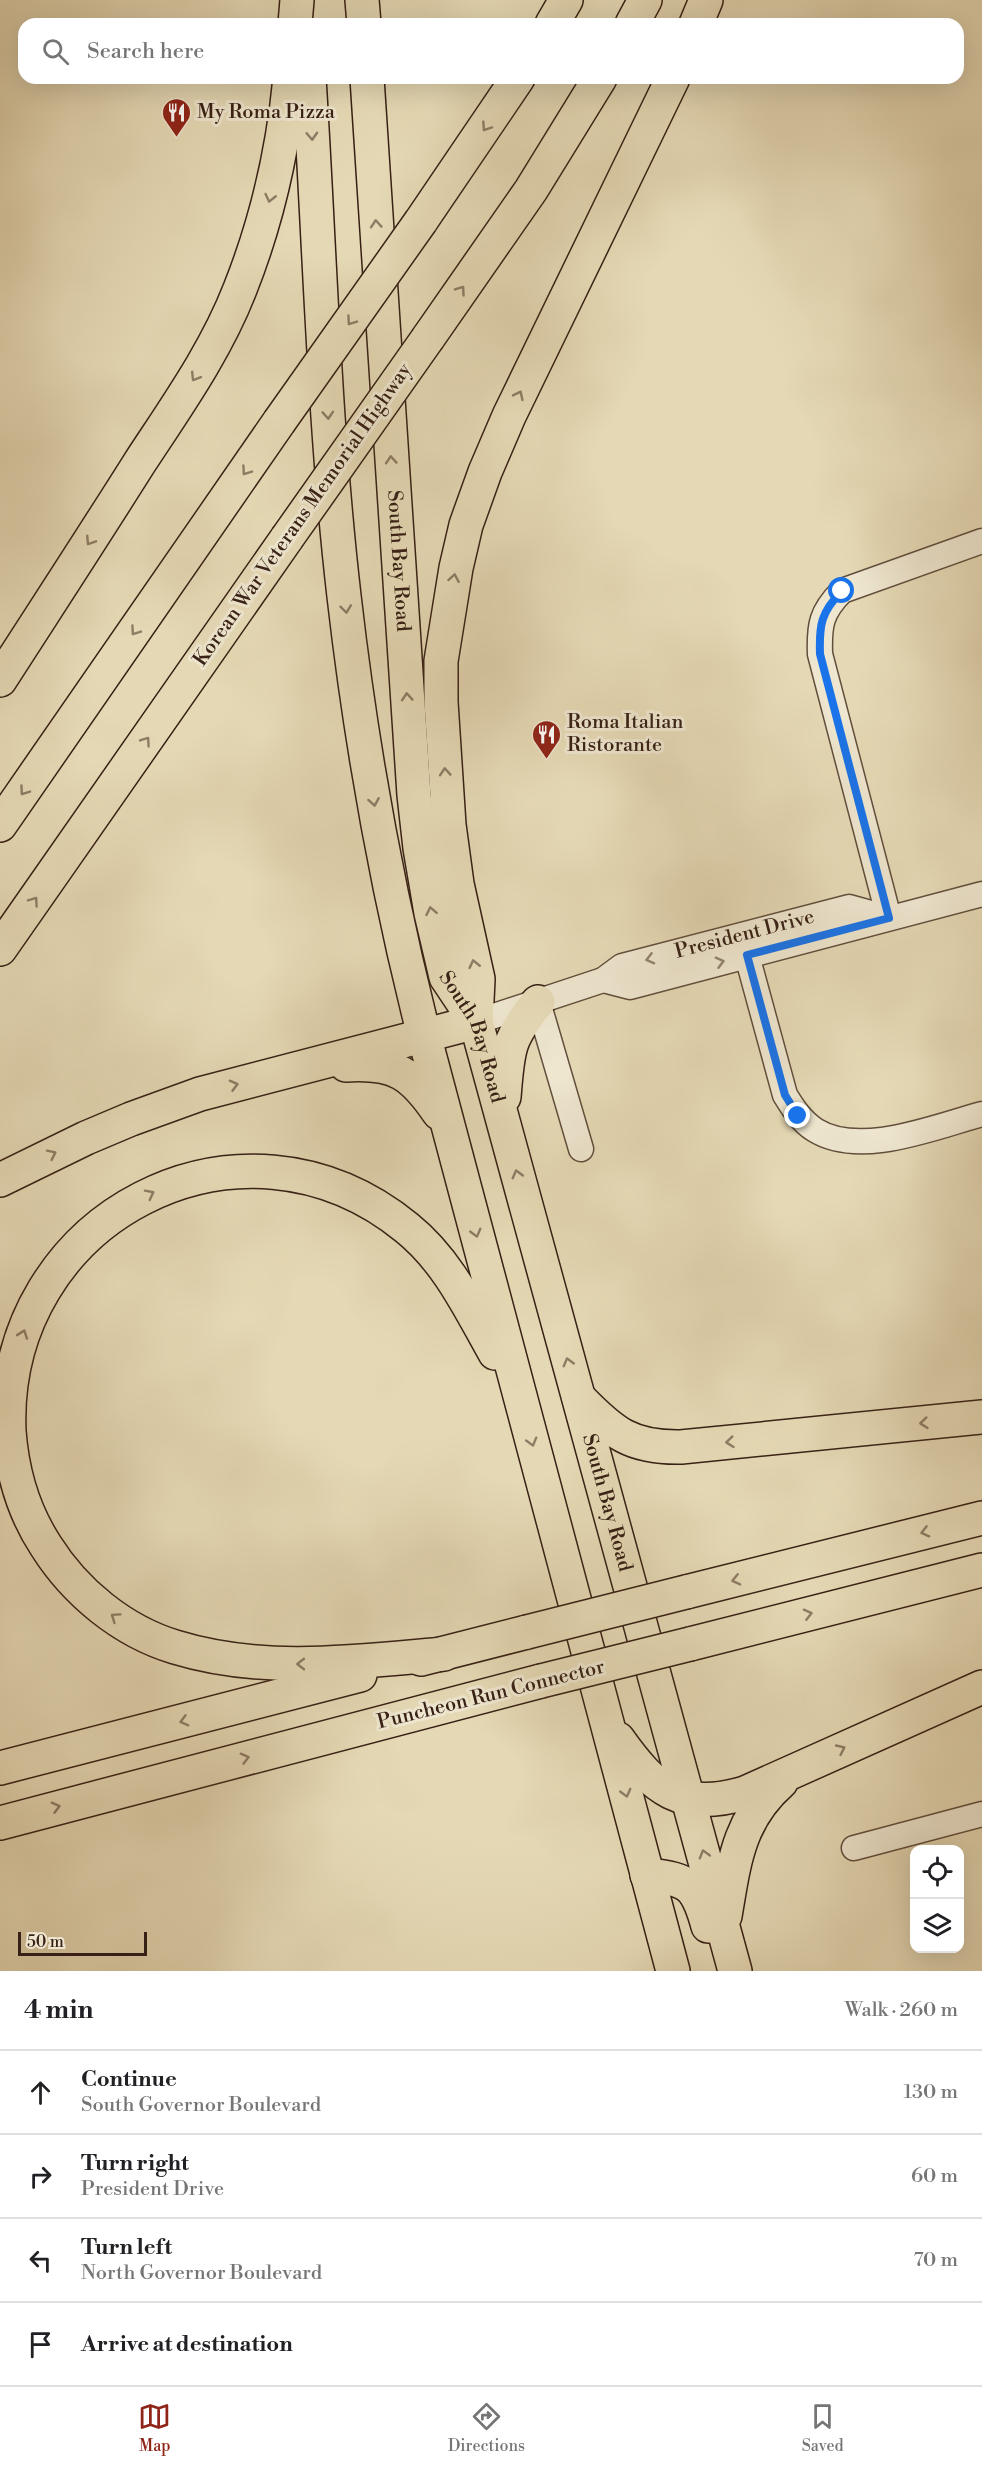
<!DOCTYPE html>
<html lang="en">
<head>
<meta charset="utf-8">
<style>
  :root { --surface:#fff; --page:#f6f6f6; --text:#202124; --muted:#757577; --line:#e0e0e0; --accent:#8f2418 }
  body { margin:0; font-family:"Libre Bodoni",serif; background:var(--page); color:var(--text) }
  .controls { position:absolute; right:18px; bottom:18px; display:grid; overflow:hidden; border-radius:12px; box-shadow:0 6px 24px #0002 }
  .controls button { width:54px; height:54px; display:grid; place-items:center; padding:0; border:0; border-bottom:2px solid var(--line); background:var(--surface); color:var(--text); font:30px sans-serif }
  .scale { position:absolute; left:18px; bottom:15px; width:129px; box-sizing:border-box; padding-left:6px; border:3px solid #372015; border-top:0; font-size:16px; line-height:21px; white-space:nowrap; color:#372015; -webkit-text-stroke:4px #eee6cf; paint-order:stroke }
  .stop { position:absolute; width:18px; height:18px; margin:-14px; border:4px solid #1a73e8; border-radius:50%; background:#fff }
  .stop.end { background:#1a73e8; border-color:#fff; box-shadow:0 2px 6px #0008 }
  .list { margin:0; padding:0; list-style:none }
  h2 { display:flex; justify-content:space-between; align-items:center; height:78px; margin:0; padding:0 24px; font-size:26px }
  h2 small { font-size:20px; font-weight:400; color:var(--muted) }
  .list li { display:grid; grid-template-columns:39px 1fr auto; gap:18px; align-items:center; box-sizing:border-box; height:84px; padding:0 24px; border-top:2px solid var(--line) }
  .list b { display:block; font-size:22px; white-space:nowrap }
  .list p { margin:0; font-size:20px; white-space:nowrap; color:var(--muted) }
  .list em { font-size:20px; font-style:normal; color:var(--muted) }
  .icon { flex:none; width:33px; height:33px; fill:none; stroke:currentColor; stroke-width:2; stroke-linecap:round; stroke-linejoin:round }
  .map { position:relative; flex:none; width:982px; height:1971px; overflow:hidden }
  .search { position:absolute; background:var(--surface); box-shadow:0 6px 24px #0002; left:18px; right:18px; top:18px; height:66px; display:flex; align-items:center; gap:15px; box-sizing:border-box; padding:0 21px; border-radius:18px; color:var(--muted); font-size:22px }
  .sheet { height:414px; background:var(--surface) }
  nav { display:flex; justify-content:space-around; align-items:center; box-sizing:border-box; height:84px; border-top:2px solid var(--line); background:var(--surface); font-size:16px; color:var(--muted) }
  nav a { display:grid; justify-items:center; gap:3px }
  nav .on { color:var(--accent) }
  .map>svg:first-child { display:block }
  .lines { fill:none; stroke-linecap:round; stroke-linejoin:round }
  .minor-casing { stroke:#624e3d; stroke-width:27 }
  .highway-casing { stroke:#372015; stroke-width:36 }
  .minor { stroke:#eee6cf; stroke-width:24 }
  .highway { stroke:#e5d9b5; stroke-width:33 }
  .highway-bridge-casing { stroke:#372015; stroke-width:36; stroke-linecap:butt }
  .highway-bridge { stroke:#e5d9b5; stroke-width:33 }
  .oneway { stroke:#8e7c65 }
  .oneway2 { stroke:#928372 }
  .route { stroke:#1a73e8; stroke-width:8 }
  .labels { text-anchor:middle; dominant-baseline:central; stroke-width:6; stroke-linejoin:round; paint-order:stroke }
  .poi-label { font-size:20px; fill:#372015; stroke:#eee6cf; text-anchor:start }
  .street-label { font-size:20px; fill:#372015; stroke:#eee6cf }
</style>
</head>
<body>
<div class="map">
<svg width="982" height="1971" viewBox="0 0 982 1971">
  <rect width="100%" height="100%" fill="#e5d9b5"/>
  <filter id="stains"><feTurbulence type="fractalNoise" baseFrequency=".00333" numOctaves="4"/><feColorMatrix values="0 0 0 0 .2 0 0 0 0 .09 0 0 0 0 .02 0 0 0 .5 -.17"/></filter>
  <radialGradient id="worn" r=".72"><stop offset=".6" stop-color="#630" stop-opacity="0"/><stop offset="1" stop-color="#630" stop-opacity=".3"/></radialGradient>
  <g class="lines">
    <defs>
      <g id="minor">
        <path d="M 889,918 L 820,654 C 819,625 821,612 842,591 L 982,541"/>
        <path d="M 743,941 L 785,1095 C 793,1108 801,1121 815,1130 C 860,1158 934,1127 982,1114"/>
        <path d="M 603,980 L 630,987 L 982,894"/>
        <path d="M 538,1002 L 581,1149"/>
        <path id="s1" d="M 476,1022 L 603,980 L 622,966 L 849,907 L 889,918"/>
        <path d="M 854,1848 L 982,1814"/>
      </g>
      <g id="highway">
        <path d="M 362,0 L 364,24"/>
        <path d="M 295,24 L 297,0"/>
        <path d="M 552,24 L 566,0"/>
        <path d="M 632,24 L 645,0"/>
        <path d="M 696,24 L 706,0"/>
        <path d="M 309,78 C 320,251 324,424 344,596 C 361,744 387,890 424,1035 L 673,1971"/>
        <path id="s2" d="M 367,78 L 414,795 L 420,848 L 431,913 L 446,977 L 476,1022 L 735,1971"/>
        <path d="M 421,221 L 518,78"/>
        <path d="M 428,338 L 531,190 L 600,78"/>
        <path d="M 0,680 C 47,607 94,535 140,462 C 176,407 216,351 240,289 C 267,221 283,151 290,78"/>
        <path d="M 0,825 L 279,422"/>
        <path d="M 0,949 L 287,538"/>
        <path d="M 476,1022 L 478,979 L 457,884 L 449,825 L 441,702 L 441,661 L 456,568 L 466,525 L 485,472 L 509,416 L 673,78"/>
        <path d="M 346,1065 C 395,1062 412,1073 439,1113"/>
        <path d="M 504,1097 C 508,1049 507,1040 538,1002"/>
        <path d="M 0,1180 L 86,1138 L 131,1119 L 200,1094 L 476,1022"/>
        <path d="M 579,1398 C 613,1433 631,1448 681,1447 L 982,1417"/>
        <path d="M 686,1592 L 982,1518"/>
        <path d="M 690,1644 L 982,1570"/>
        <path d="M 444,1654 C 354,1662 263,1674 175,1647 C 122,1631 75,1592 46,1546 C 23,1511 12,1472 9,1431 C 0,1217 241,1092 407,1228 C 448,1261 470,1309 495,1353"/>
        <path d="M 421,1659 L 527,1632"/>
        <path d="M 618,1739 C 654,1790 681,1812 745,1793 L 982,1687"/>
        <path d="M 0,1768 L 360,1675"/>
        <path d="M 0,1823 L 541,1681"/>
        <path d="M 647,1875 C 690,1879 697,1886 708,1926"/>
        <path d="M 725,1916 C 734,1863 738,1820 781,1782"/>
      </g>
    </defs>
    <use href="#minor" class="minor-casing"/>
    <use href="#highway" class="highway-casing"/>
    <use href="#minor" class="minor"/>
    <use href="#highway" class="highway"/>
    <defs>
      <path id="highway-bridge" d="M 279,422 L 421,221
        M 287,538 L 428,338
        M 527,1632 L 686,1592
        M 541,1681 L 690,1644"/>
    </defs>
    <use href="#highway-bridge" class="highway-bridge-casing"/>
    <use href="#highway-bridge" class="highway-bridge"/>
  </g>
  <defs><path id="oneway-chevron" d="M-2-3.5L2.5 0L-2 3.5" fill="none" stroke-width="1.6" stroke-linecap="round" stroke-linejoin="round" transform="scale(1.5)"/></defs>
  <g class="oneway">
    <use href="#oneway-chevron" transform="translate(486 127) rotate(124)"/>
    <use href="#oneway-chevron" transform="translate(312 136) rotate(87)"/>
    <use href="#oneway-chevron" transform="translate(270 198) rotate(103)"/>
    <use href="#oneway-chevron" transform="translate(376 224) rotate(-94)"/>
    <use href="#oneway-chevron" transform="translate(461 290) rotate(-55)"/>
    <use href="#oneway-chevron" transform="translate(351 321) rotate(125)"/>
    <use href="#oneway-chevron" transform="translate(195 377) rotate(122)"/>
    <use href="#oneway-chevron" transform="translate(519 395) rotate(-64)"/>
    <use href="#oneway-chevron" transform="translate(328 415) rotate(86)"/>
    <use href="#oneway-chevron" transform="translate(391 460) rotate(-94)"/>
    <use href="#oneway-chevron" transform="translate(246 471) rotate(125)"/>
    <use href="#oneway-chevron" transform="translate(90 541) rotate(123)"/>
    <use href="#oneway-chevron" transform="translate(454 578) rotate(-80)"/>
    <use href="#oneway-chevron" transform="translate(346 609) rotate(83)"/>
    <use href="#oneway-chevron" transform="translate(135 631) rotate(125)"/>
    <use href="#oneway-chevron" transform="translate(407 697) rotate(-94)"/>
    <use href="#oneway-chevron" transform="translate(146 741) rotate(-55)"/>
    <use href="#oneway-chevron" transform="translate(445 772) rotate(-94)"/>
    <use href="#oneway-chevron" transform="translate(24 791) rotate(125)"/>
    <use href="#oneway-chevron" transform="translate(374 802) rotate(80)"/>
    <use href="#oneway-chevron" transform="translate(34 901) rotate(-55)"/>
    <use href="#oneway-chevron" transform="translate(431 911) rotate(-101)"/>
    <use href="#oneway-chevron" transform="translate(474 964) rotate(-103)"/>
    <use href="#oneway-chevron" transform="translate(234 1085) rotate(-15)"/>
    <use href="#oneway-chevron" transform="translate(52 1154) rotate(-26)"/>
    <use href="#oneway-chevron" transform="translate(517 1174) rotate(-105)"/>
    <use href="#oneway-chevron" transform="translate(150 1194) rotate(-27)"/>
    <use href="#oneway-chevron" transform="translate(476 1233) rotate(75)"/>
    <use href="#oneway-chevron" transform="translate(23 1334) rotate(-71)"/>
    <use href="#oneway-chevron" transform="translate(568 1362) rotate(-105)"/>
    <use href="#oneway-chevron" transform="translate(924 1423) rotate(174)"/>
    <use href="#oneway-chevron" transform="translate(532 1442) rotate(74)"/>
    <use href="#oneway-chevron" transform="translate(730 1442) rotate(174)"/>
    <use href="#oneway-chevron" transform="translate(925 1532) rotate(166)"/>
    <use href="#oneway-chevron" transform="translate(736 1580) rotate(167)"/>
    <use href="#oneway-chevron" transform="translate(808 1614) rotate(-14)"/>
    <use href="#oneway-chevron" transform="translate(115 1617) rotate(-145)"/>
    <use href="#oneway-chevron" transform="translate(301 1664) rotate(-180)"/>
    <use href="#oneway-chevron" transform="translate(184 1721) rotate(165)"/>
    <use href="#oneway-chevron" transform="translate(841 1749) rotate(-25)"/>
    <use href="#oneway-chevron" transform="translate(245 1758) rotate(-15)"/>
    <use href="#oneway-chevron" transform="translate(626 1793) rotate(75)"/>
    <use href="#oneway-chevron" transform="translate(56 1807) rotate(-15)"/>
    <use href="#oneway-chevron" transform="translate(704 1854) rotate(-106)"/>
  </g>
  <g class="oneway2">
    <use href="#oneway-chevron" transform="translate(650 959) rotate(166)"/>
    <use href="#oneway-chevron" transform="translate(720 962) rotate(-15)"/>
  </g>
  <g class="lines">
    <path class="route" d="M 798,1116 L 785,1095 L 747,955 L 889,918 L 820,654 C 819,625 821,612 842,591"/>
  </g>
  <defs>
    <symbol id="restaurant-pin" viewBox="-11 -11 22 30"><path d="M0 17L-7.5 6A9.5 9.5 0 1 1 7.5 6Z" fill="#8f2418" stroke="#eee6cf"/><path d="M-5-6h1v4h1v-4h1v4h1v-4h1v5L-1.5 .5V6h-2V.5L-5-1ZM5-6V6H3V1.5H1.5Q1.5-4 5-6Z" fill="#fff"/></symbol>
  </defs>
  <g fill-rule="evenodd">
    <use href="#restaurant-pin" x="160" y="96" width="33" height="45"/>
    <use href="#restaurant-pin" x="530" y="718" width="33" height="45"/>
  </g>
  <g class="labels">
    <g class="poi-label">
      <text x="197" y="112">My Roma Pizza</text>
      <text x="567" y="722">Roma Italian<tspan x="567" dy="23">Ristorante</tspan></text>
    </g>
    <g class="street-label">
      <text transform="translate(303 515) rotate(-55)">Korean War Veterans Memorial Highway</text>
      <text stroke="none"><textPath href="#s2" startOffset="484">South Bay Road</textPath></text>
      <text stroke="none"><textPath href="#s1" startOffset="284">President Drive</textPath></text>
      <text stroke="none"><textPath href="#s2" startOffset="970">South Bay Road</textPath></text>
      <text stroke="none"><textPath href="#s2" startOffset="1456">South Bay Road</textPath></text>
      <text transform="translate(491 1695) rotate(-14)">Puncheon Run Connector</text>
    </g>
  </g>
  <rect width="100%" height="100%" filter="url(#stains)"/>
  <rect width="100%" height="100%" fill="url(#worn)"/>
</svg>
<div class="controls">
<button><svg class="icon" aria-label="locate" viewBox="0 0 24 24"><circle cx="12" cy="12" r="6"/><path d="M12 2v4M12 18v4M2 12h4M18 12h4"/></svg></button>
<button><svg class="icon" aria-label="layers" viewBox="0 0 24 24"><path d="M12 4l9 5-9 5-9-5zM3 14l9 5 9-5"/></svg></button>
</div>
<div class="scale">50 m</div>
<div class="stop" style="left:842px;top:591px"></div>
<div class="stop end" style="left:798px;top:1116px"></div>
<div class="search"><svg class="icon" aria-label="search" viewBox="0 0 24 24"><circle cx="10" cy="10" r="6"/><path d="M15 15l6 6"/></svg>Search here</div>
</div>
<section class="sheet">
<h2>4 min<small>Walk · 260 m</small></h2>
<ul class="list">
<li><svg class="icon" aria-label="ahead" viewBox="0 0 24 24"><path d="M12 20V5M6 11l6-6 6 6"/></svg><div><b>Continue</b><p>South Governor Boulevard</p></div><em>130 m</em></li>
<li><svg class="icon" aria-label="right" viewBox="0 0 24 24"><path d="M7 20v-9h11M14 6l5 5-5 5"/></svg><div><b>Turn right</b><p>President Drive</p></div><em>60 m</em></li>
<li><svg class="icon" aria-label="left" viewBox="0 0 24 24"><path d="M17 20v-9H6M10 6l-5 5 5 5"/></svg><div><b>Turn left</b><p>North Governor Boulevard</p></div><em>70 m</em></li>
<li><svg class="icon" aria-label="arrive" viewBox="0 0 24 24"><path d="M6 21V4h12l-3 4 3 4H6"/></svg><div><b>Arrive at destination</b></div></li>
</ul>
</section>
<nav>
<a class="on"><svg class="icon" aria-label="map" viewBox="0 0 24 24"><path d="M3 6l6-2 6 2 6-2v14l-6 2-6-2-6 2zM9 4v14M15 6v14"/></svg>Map</a>
<a><svg class="icon" aria-label="directions" viewBox="0 0 24 24"><path d="M12 3l9 9-9 9-9-9zM9 14v-3h6M13 9l2 2-2 2"/></svg>Directions</a>
<a><svg class="icon" aria-label="saved" viewBox="0 0 24 24"><path d="M7 4h10v16l-5-4-5 4z"/></svg>Saved</a>
</nav>
</body>
</html>
